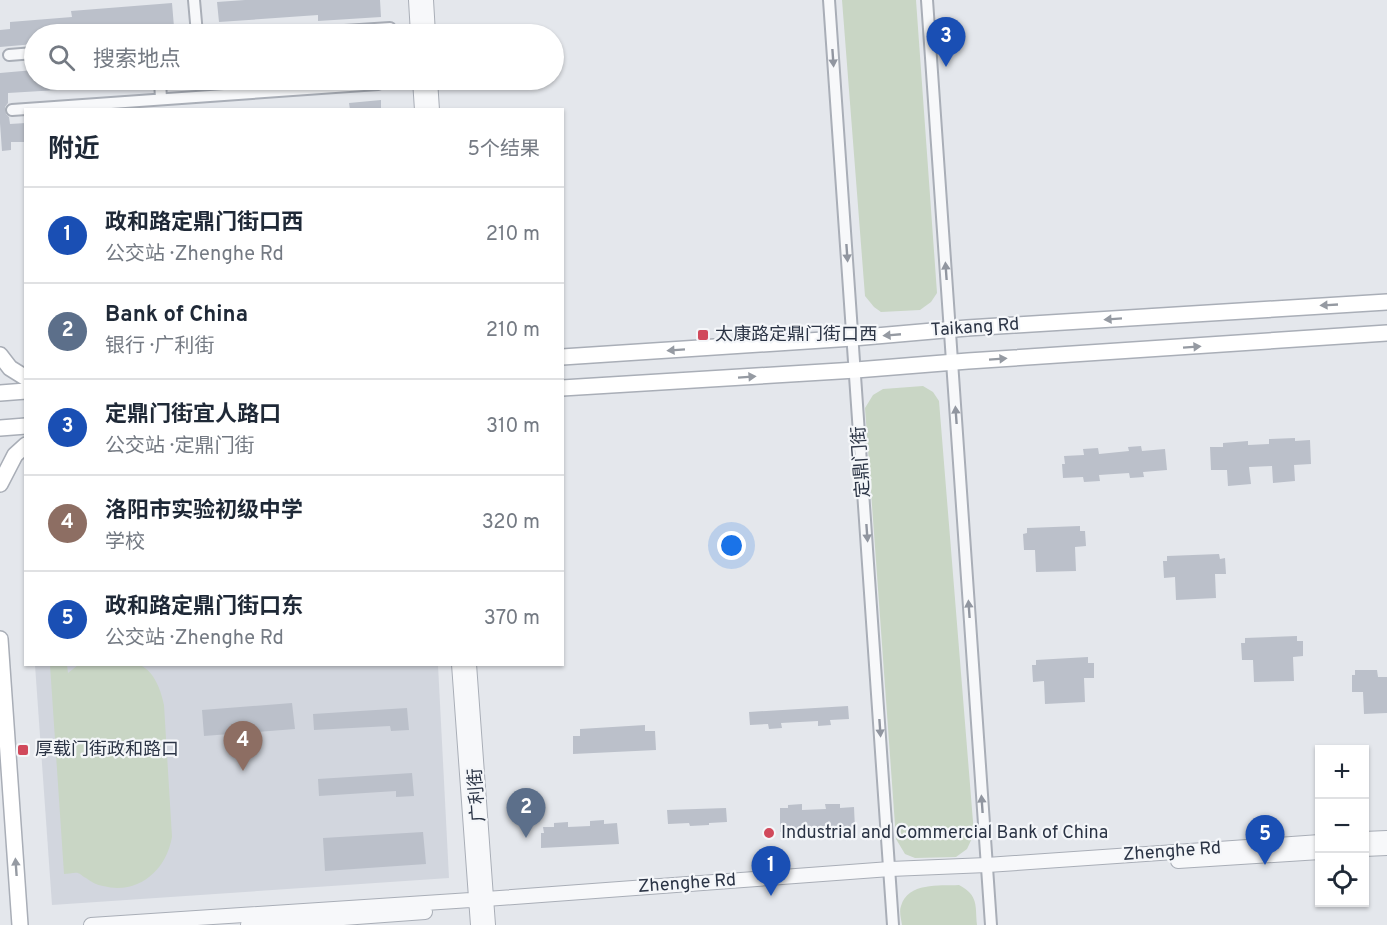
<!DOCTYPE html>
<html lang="zh">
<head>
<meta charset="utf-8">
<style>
  :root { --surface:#fff; --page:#f6f6f7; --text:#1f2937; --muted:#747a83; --line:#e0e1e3; --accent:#d1495b }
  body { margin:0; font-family:Overpass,"Noto Sans SC",sans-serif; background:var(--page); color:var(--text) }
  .controls { position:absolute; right:18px; bottom:18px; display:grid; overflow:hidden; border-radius:0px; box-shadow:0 2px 4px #0004 }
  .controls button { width:54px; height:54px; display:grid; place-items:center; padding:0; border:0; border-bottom:2px solid var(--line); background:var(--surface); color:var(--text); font:30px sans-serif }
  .you { position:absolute; left:732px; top:546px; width:21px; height:21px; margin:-15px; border:4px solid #fff; border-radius:50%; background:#1a73e8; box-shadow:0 0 0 9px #1a73e833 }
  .badge { display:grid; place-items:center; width:39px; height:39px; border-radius:50%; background:var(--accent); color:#fff; font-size:20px; font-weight:700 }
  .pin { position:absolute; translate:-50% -50px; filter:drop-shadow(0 2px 3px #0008) }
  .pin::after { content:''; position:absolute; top:32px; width:21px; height:18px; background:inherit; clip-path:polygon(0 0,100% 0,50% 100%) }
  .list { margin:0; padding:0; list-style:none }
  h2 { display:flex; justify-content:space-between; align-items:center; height:78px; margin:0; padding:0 24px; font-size:26px }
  h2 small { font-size:20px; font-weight:400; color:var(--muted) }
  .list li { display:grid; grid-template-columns:39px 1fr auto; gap:18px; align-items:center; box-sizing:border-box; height:96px; padding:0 24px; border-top:2px solid var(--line) }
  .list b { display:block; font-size:22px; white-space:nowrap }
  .list p { margin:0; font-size:20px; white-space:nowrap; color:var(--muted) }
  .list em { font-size:20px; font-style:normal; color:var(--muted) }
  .icon { flex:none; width:33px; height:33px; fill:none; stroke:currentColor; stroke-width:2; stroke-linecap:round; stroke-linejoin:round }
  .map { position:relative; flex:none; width:1387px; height:925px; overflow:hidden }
  .search { position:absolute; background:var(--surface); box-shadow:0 2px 4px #0004; left:24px; top:24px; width:540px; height:66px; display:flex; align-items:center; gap:15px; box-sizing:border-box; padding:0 21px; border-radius:33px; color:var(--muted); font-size:22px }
  .panel { position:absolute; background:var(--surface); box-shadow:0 2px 4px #0004; left:24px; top:108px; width:540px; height:558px; border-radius:0px }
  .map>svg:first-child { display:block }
  .built { fill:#d2d6de }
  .green { fill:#c9d6c5 }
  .building { fill:#bbc0ca }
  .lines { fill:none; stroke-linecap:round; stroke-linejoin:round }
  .minor-casing { stroke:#a9aeb7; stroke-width:14 }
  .tertiary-casing { stroke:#a9aeb7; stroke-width:16 }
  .secondary-casing { stroke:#a9aeb7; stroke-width:18 }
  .minor { stroke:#f7f8fa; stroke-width:10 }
  .tertiary { stroke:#f7f8fa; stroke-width:14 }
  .secondary { stroke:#fff; stroke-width:15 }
  .oneway { fill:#9196a0 }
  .oneway2 { fill:#959aa2 }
  .poi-dot { fill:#d1495b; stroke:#f4f6f9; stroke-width:2 }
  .labels { text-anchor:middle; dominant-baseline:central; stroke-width:4.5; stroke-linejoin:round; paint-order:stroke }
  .street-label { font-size:18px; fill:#2b3445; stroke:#f4f6f9 }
  .poi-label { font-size:18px; fill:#2b3445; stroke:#f4f6f9; text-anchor:start }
</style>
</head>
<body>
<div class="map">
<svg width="1387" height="925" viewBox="0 0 1387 925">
  <rect width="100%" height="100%" fill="#e4e7ec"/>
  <path class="built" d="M 35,665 L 438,665 L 449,878 L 52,905 Z"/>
  <path class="green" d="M 842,0 L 916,0 L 937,293 L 931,302 L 920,310 L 881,312 L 874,307 L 865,296 Z
    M 923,386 L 933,392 L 939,401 L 974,834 L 967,849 L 956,857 L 915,858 L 905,854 L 896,839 L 865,408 L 873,395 L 883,389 Z
    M 50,665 L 67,665 L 68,673 L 78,665 C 89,664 133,662 140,665 C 155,672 161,691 164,705 L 172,837 C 166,871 138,895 103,886 C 97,885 91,882 86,878 C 83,877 81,874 78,873 C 75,872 68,874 64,874 Z
    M 959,885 C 979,896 975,905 977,925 L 902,925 C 901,919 899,911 901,906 C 908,882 939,886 959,885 Z"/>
  <path class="building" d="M 245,0 L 380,0 L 381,17 L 318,21 L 318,15 L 219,22 L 217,2 Z
    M 172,3 L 174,27 L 85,34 L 34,34 L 34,44 L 0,47 L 0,30 L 10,29 L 10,22 L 72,17 L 71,11 Z
    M 34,70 L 34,80 L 107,80 L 108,87 L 8,93 L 8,103 L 5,107 L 6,114 L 9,117 L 10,124 L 26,123 L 26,142 L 11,142 L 11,150 L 2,151 L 0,123 L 0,73 Z
    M 381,100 L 381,110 L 350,110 L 349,103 Z
    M 1295,438 L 1295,441 L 1310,440 L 1311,464 L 1294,465 L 1295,481 L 1273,483 L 1272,466 L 1249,467 L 1251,484 L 1228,486 L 1227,470 L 1211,470 L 1210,447 L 1223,447 L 1223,443 L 1248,441 L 1248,445 L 1269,444 L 1269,439 Z
    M 1141,446 L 1142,451 L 1165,449 L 1167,470 L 1143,472 L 1144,477 L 1130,478 L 1129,473 L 1099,475 L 1100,481 L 1084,482 L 1083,477 L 1063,478 L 1062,464 L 1065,464 L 1064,456 L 1084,455 L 1083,449 L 1098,448 L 1099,454 L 1129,451 L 1128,447 Z
    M 1080,526 L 1080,531 L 1085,531 L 1086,546 L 1075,547 L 1076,571 L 1036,572 L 1035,550 L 1024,550 L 1023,534 L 1027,533 L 1027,528 Z
    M 1219,554 L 1220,559 L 1225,558 L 1226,574 L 1215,574 L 1216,598 L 1176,600 L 1175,577 L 1164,578 L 1163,561 L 1167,561 L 1167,556 Z
    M 1297,636 L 1297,641 L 1303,641 L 1303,656 L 1293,657 L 1294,681 L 1254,682 L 1253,660 L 1242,660 L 1241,643 L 1245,643 L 1245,638 Z
    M 1088,657 L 1088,663 L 1094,663 L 1094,678 L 1084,678 L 1085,702 L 1045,704 L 1044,681 L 1033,682 L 1032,665 L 1036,665 L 1036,660 Z
    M 1355,670 L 1377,670 L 1378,677 L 1387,677 L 1387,713 L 1364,714 L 1363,692 L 1352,692 L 1352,675 L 1355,675 Z
    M 292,703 L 295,729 L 204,736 L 202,710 Z
    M 848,706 L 849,719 L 830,720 L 831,725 L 818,726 L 818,721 L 781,723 L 782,728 L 769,729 L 768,724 L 750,725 L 749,712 Z
    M 407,708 L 409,730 L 391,731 L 390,726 L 314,730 L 313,714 Z
    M 645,725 L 645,731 L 655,731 L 656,750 L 573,754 L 573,736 L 580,736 L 580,729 Z
    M 412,773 L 414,796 L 396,797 L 396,791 L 319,796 L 318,779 Z
    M 802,804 L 802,810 L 826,809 L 825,804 L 840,804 L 840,808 L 854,807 L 855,829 L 780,832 L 780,808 L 788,808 L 788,805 Z
    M 726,808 L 727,822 L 709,823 L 709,825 L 690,826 L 689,823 L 668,824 L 667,810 Z
    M 604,820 L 604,824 L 617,823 L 619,844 L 541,848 L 541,833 L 544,833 L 543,827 L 554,827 L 554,823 L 568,822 L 568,827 L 590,826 L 590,821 Z
    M 423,832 L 426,864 L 325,871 L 323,838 Z"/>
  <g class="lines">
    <defs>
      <path id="minor" d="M 194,0 L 197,34
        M 829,0 L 893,925
        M 927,0 L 991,925
        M 299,34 L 390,28
        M 9,55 L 34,53
        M 160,80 L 161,99
        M 236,80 L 237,94
        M 12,110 L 378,84"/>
      <path id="tertiary" d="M 416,0 L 418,34
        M 426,0 L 428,34
        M 420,80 L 422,110
        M 430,80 L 432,110
        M 459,664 L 478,925
        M 469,664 L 488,925
        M 1364,839 L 1387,838
        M 1364,849 L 1387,848
        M 1178,861 L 1320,852
        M 91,925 L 486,899 L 890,869 L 987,865 L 1320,842
        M 248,925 L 425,912"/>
      <path id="secondary" d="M 0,355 L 10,368 L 26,378
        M 562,357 L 853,338 L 967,328 L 1387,302
        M 562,388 L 856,370 L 968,361 L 1387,333
        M 0,393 L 26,391
        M 0,428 L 26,426
        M 0,484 L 15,455 L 26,445
        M 0,639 L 20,925"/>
    </defs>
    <use href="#minor" class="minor-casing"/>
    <use href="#tertiary" class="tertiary-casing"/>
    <use href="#secondary" class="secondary-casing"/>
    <use href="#minor" class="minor"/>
    <use href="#tertiary" class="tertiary"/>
    <use href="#secondary" class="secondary"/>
  </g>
  <defs><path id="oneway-solid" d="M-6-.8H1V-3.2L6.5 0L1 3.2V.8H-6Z" transform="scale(1.5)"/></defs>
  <g class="oneway">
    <use href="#oneway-solid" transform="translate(833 58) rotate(86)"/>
    <use href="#oneway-solid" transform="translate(847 253) rotate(86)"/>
    <use href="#oneway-solid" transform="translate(946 271) rotate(-94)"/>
    <use href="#oneway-solid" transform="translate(956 415) rotate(-94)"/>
    <use href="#oneway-solid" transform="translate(867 533) rotate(86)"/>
    <use href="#oneway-solid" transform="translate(969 609) rotate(-94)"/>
    <use href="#oneway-solid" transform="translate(880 728) rotate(86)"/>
    <use href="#oneway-solid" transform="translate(982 804) rotate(-94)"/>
  </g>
  <g class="oneway2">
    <use href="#oneway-solid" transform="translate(1329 305) rotate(177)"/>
    <use href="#oneway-solid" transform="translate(1113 319) rotate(176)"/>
    <use href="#oneway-solid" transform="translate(892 335) rotate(175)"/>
    <use href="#oneway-solid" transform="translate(1192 347) rotate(-4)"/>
    <use href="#oneway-solid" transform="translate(676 350) rotate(176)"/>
    <use href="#oneway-solid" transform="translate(998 359) rotate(-4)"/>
    <use href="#oneway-solid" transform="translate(747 377) rotate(-4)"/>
    <use href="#oneway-solid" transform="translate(16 867) rotate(-94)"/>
  </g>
  <g class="poi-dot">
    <rect x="697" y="329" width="12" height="12" rx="3"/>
    <rect x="17" y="744" width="12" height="12" rx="3"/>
    <circle cx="769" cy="833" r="6"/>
  </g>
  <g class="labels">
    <g class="street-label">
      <text transform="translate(975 328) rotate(-4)">Taikang Rd</text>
      <text transform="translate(862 462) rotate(-94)">定鼎门街</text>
      <text transform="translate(478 795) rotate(-94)">广利街</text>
      <text transform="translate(1172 852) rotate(-4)">Zhenghe Rd</text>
      <text transform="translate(687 884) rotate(-4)">Zhenghe Rd</text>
    </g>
    <g class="poi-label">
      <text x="715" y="335">太康路定鼎门街口西</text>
      <text x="35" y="750">厚载门街政和路口</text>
      <text x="781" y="833">Industrial and Commercial Bank of China</text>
    </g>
  </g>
</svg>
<div class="controls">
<button>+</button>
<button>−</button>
<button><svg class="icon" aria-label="locate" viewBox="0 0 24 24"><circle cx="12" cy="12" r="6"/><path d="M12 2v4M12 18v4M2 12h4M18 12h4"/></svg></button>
</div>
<div class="you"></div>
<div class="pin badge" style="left:771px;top:896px;background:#1a4fb4">1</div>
<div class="pin badge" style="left:526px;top:838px;background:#5c6f8a">2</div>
<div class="pin badge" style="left:946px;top:67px;background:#1a4fb4">3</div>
<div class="pin badge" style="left:243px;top:771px;background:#8d6e63">4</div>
<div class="pin badge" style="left:1265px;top:865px;background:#1a4fb4">5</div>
<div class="search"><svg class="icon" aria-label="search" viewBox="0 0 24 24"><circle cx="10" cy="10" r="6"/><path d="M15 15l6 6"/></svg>搜索地点</div>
<section class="panel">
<h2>附近<small>5个结果</small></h2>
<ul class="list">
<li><span class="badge" style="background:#1a4fb4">1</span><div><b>政和路定鼎门街口西</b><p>公交站 · Zhenghe Rd</p></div><em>210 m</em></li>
<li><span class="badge" style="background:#5c6f8a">2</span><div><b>Bank of China</b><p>银行 · 广利街</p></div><em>210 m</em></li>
<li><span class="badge" style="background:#1a4fb4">3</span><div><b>定鼎门街宜人路口</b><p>公交站 · 定鼎门街</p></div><em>310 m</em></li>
<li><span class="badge" style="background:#8d6e63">4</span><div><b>洛阳市实验初级中学</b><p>学校</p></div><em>320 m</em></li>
<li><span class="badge" style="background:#1a4fb4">5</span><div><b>政和路定鼎门街口东</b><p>公交站 · Zhenghe Rd</p></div><em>370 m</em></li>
</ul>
</section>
</div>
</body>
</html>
